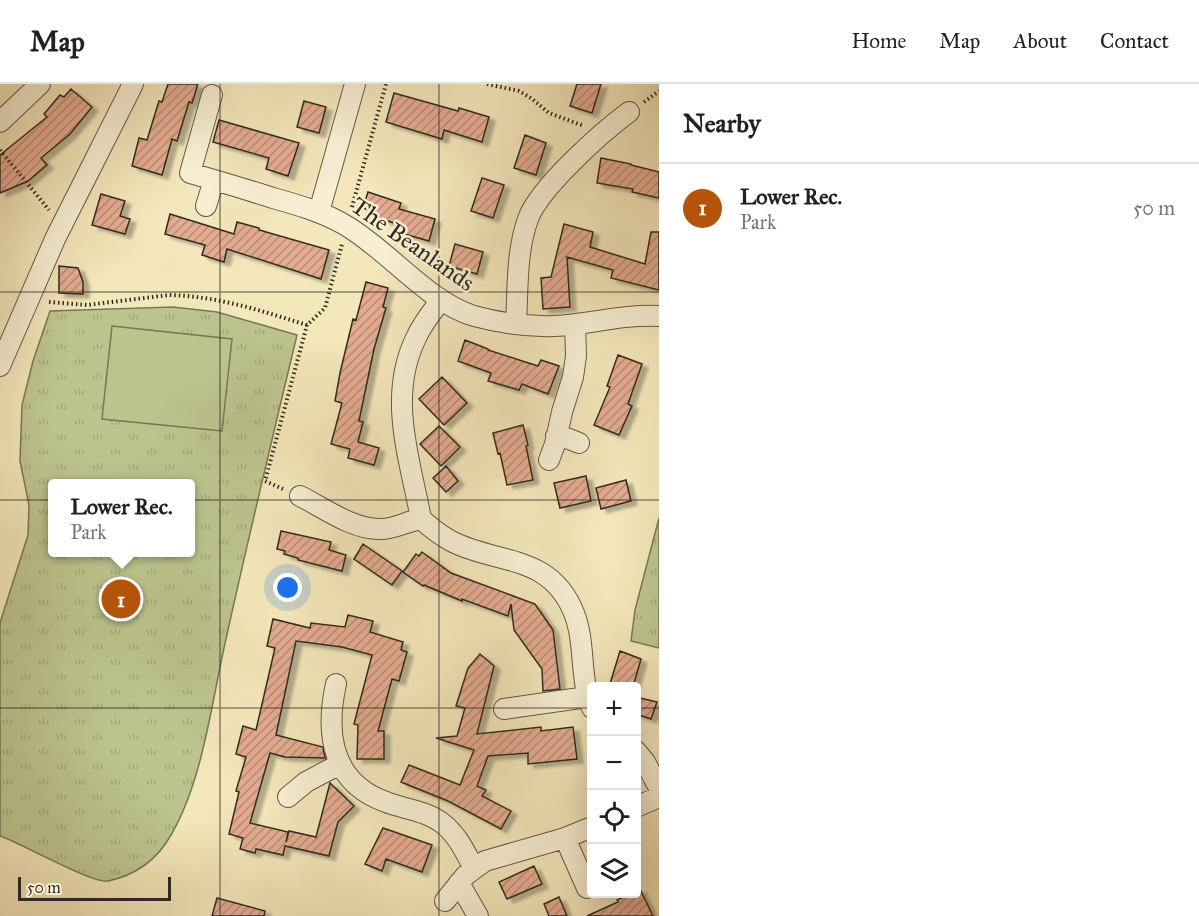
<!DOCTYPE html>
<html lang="en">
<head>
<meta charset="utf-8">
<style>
  :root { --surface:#fff; --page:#f6f6f6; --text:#202124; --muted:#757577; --line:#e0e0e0; --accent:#b45309 }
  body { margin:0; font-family:"IM FELL Great Primer",serif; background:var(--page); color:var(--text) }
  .controls { position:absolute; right:18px; bottom:18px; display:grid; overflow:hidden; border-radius:6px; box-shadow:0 6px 24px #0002 }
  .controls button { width:54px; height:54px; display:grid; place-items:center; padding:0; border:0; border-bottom:2px solid var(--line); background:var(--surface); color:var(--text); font:30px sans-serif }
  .scale { position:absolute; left:18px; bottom:15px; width:153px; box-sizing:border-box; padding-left:6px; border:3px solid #312a20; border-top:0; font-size:16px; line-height:21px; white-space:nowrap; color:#312a20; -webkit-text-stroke:4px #f8efd3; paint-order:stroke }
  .you { position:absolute; left:288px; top:504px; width:21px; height:21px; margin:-15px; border:4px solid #fff; border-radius:50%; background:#1a73e8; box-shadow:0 0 0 9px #1a73e833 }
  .badge { display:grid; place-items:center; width:39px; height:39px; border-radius:50%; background:var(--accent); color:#fff; font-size:20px; font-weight:700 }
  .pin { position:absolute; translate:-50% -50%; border:3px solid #fff; box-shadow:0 2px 6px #0006 }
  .popup { position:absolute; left:48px; top:395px; width:147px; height:78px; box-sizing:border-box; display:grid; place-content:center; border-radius:6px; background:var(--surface); filter:drop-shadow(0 2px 4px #0005); font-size:20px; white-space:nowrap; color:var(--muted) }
  .popup b { font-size:22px; color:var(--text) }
  .popup::after { content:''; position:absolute; left:50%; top:100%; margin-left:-12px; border:12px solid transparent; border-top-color:var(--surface) }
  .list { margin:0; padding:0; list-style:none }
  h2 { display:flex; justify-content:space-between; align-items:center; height:78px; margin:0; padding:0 24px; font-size:26px }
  h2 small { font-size:20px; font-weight:400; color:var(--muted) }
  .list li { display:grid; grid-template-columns:39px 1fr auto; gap:18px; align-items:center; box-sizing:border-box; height:90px; padding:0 24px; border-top:2px solid var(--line) }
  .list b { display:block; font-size:22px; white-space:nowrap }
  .list p { margin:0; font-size:20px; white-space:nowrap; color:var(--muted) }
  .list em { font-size:20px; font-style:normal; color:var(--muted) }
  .icon { flex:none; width:33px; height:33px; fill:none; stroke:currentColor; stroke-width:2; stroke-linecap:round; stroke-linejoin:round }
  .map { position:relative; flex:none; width:659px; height:832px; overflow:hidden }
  header { display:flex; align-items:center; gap:36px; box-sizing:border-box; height:84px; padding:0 30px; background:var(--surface); border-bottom:2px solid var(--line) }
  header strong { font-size:28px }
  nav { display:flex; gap:33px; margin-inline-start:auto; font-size:21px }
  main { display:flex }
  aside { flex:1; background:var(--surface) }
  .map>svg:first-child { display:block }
  .grass { fill:url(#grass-tufts); stroke:#777858; stroke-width:1.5; fill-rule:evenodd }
  .pitch { fill:#bdc58f; stroke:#777858; stroke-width:1.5 }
  .building { fill:url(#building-hatch); stroke:#312a20; stroke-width:1.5; filter:url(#shadow) }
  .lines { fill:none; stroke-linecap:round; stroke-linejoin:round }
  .minor-casing { stroke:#625947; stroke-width:22 }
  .path { stroke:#312a20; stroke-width:4; stroke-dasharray:1.5 3; stroke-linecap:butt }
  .minor { stroke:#f8efd3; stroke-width:20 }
  .grid { fill:none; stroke:#312a20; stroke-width:1.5; stroke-opacity:0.55 }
  .labels { text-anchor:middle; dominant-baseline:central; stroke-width:5; stroke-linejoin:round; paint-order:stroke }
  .street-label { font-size:24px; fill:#312a20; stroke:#f8efd3 }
</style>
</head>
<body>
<header>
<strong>Map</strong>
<nav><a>Home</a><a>Map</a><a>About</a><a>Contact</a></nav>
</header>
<main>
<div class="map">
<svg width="659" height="832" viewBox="0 0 659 832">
  <defs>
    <pattern id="grass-tufts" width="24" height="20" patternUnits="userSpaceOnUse" patternTransform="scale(1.5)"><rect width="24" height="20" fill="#bdc58f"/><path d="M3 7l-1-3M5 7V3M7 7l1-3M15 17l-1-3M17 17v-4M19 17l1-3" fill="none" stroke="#a3a97b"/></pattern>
    <pattern id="building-hatch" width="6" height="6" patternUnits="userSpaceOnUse" patternTransform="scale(1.5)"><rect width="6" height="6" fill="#e4ab90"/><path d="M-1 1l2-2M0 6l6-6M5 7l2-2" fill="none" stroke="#b98b75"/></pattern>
    <filter id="shadow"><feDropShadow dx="6" dy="4" stdDeviation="1.5" flood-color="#0004"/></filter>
  </defs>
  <rect width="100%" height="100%" fill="#f4e7bb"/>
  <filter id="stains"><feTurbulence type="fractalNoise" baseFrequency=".00333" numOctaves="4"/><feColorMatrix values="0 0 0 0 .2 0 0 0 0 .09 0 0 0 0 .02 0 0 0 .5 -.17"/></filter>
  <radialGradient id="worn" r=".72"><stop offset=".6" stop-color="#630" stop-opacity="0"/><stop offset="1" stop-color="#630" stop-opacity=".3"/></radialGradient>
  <path class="grass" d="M 173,223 L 217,228 L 297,251 C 272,355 247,459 224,564 C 211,623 202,698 171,751 C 157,776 136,791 108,797 C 92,800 21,759 0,752 L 0,539 L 28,451 L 29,421 L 20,377 L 22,321 L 33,277 L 50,227 ZM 52,400 L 190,400 L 190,468 L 52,468 Z
    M 659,434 L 659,564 L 631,557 L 635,526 Z"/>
  <path class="pitch" d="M 112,242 L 232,255 L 222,347 L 102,335 Z"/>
  <path class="building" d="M 168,0 L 198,0 L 192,19 L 189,18 L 177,57 L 172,55 L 162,91 L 132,82 L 139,54 L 147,56 L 159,17 L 162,18 Z
    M 577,0 L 601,0 L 592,29 L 570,22 Z
    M 71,5 L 92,23 L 70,50 L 41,74 L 47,81 L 28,97 L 0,109 L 0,71 L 47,33 L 44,30 L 60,11 L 64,13 Z
    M 394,9 L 458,27 L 459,24 L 489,33 L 482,58 L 444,46 L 442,55 L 386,38 Z
    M 304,17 L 326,23 L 319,49 L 297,43 Z
    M 219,36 L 299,59 L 288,92 L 266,85 L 269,74 L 213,58 Z
    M 525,51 L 546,59 L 536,91 L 514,84 Z
    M 601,74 L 631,80 L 631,81 L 659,88 L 659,114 L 632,108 L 633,105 L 597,99 Z
    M 482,94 L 504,101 L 493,134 L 471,127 Z
    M 368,108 L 401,119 L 399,125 L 435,135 L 429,157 L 401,149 L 403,142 L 373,132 L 374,128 L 363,124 Z
    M 101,110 L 125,117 L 120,132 L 130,135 L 125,150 L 92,141 Z
    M 170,130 L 234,150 L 237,138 L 259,144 L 259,146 L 329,166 L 321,195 L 227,165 L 224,178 L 202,171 L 205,161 L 165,150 Z
    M 564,140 L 593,148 L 590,163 L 645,180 L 651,148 L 659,148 L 659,206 L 611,194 L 613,186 L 567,173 L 570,223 L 543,225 L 541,194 L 551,193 Z
    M 455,160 L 483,168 L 477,190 L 449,182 Z
    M 59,182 L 78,184 L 83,198 L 83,210 L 59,209 Z
    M 366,198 L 388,204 L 383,223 L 386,224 L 374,265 L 359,337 L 363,338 L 358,358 L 379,364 L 374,381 L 348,374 L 350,365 L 331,360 L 342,319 L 335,317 L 340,289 L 353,235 L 356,236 Z
    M 465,256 L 488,265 L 488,266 L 538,282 L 541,276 L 559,282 L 548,310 L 522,300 L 519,306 L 488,297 L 491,289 L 458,277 Z
    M 618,271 L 642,280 L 628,320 L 632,322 L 619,351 L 594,341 L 610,303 L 607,302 Z
    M 442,293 L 467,319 L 444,341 L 419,315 Z
    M 523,341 L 528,361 L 526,362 L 533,396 L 507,401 L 500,369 L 498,370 L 493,349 Z
    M 439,342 L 460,363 L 441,382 L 420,360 Z
    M 446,382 L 458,397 L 446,408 L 433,394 Z
    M 586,392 L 591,417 L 560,424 L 554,399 Z
    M 626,396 L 631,417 L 601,425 L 596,404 Z
    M 281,447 L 331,458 L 329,466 L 346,471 L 342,487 L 298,476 L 298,474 L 284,470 L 285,467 L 277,465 Z
    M 363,460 L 402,487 L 392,501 L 354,475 Z
    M 422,468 L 451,489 L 535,520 L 553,546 L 560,605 L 543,607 L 542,585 L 514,546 L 511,520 L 508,532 L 462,515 L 462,517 L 424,501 L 423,502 L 403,488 L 416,470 L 419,472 Z
    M 348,531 L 373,537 L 370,548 L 403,558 L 401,566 L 407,568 L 399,597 L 392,595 L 378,647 L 384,647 L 384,675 L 357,675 L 358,641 L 354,640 L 372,571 L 342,563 L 296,557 L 276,651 L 323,663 L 325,674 L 285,673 L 270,669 L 250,739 L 288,748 L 286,758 L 289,747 L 316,753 L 330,699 L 354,722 L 338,738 L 329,772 L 285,762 L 283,771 L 256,765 L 255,769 L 240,765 L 243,754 L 229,750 L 239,708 L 236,707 L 246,673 L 236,670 L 243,642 L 256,646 L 275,564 L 267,562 L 273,535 L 310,544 L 311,539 L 345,543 Z
    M 620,567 L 641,575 L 633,603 L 609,603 Z
    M 480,570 L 494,582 L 477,650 L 541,643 L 541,647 L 573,643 L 577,675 L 528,680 L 528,669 L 488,672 L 477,702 L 486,706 L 482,712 L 511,727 L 501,745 L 448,717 L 401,698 L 409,681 L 460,701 L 474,666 L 436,654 L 457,652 L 465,624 L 456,622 L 468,584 Z
    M 636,613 L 657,618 L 651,635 L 636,630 Z
    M 383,744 L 432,761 L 422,788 L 386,775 L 382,787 L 365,780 Z
    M 534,782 L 542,800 L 507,815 L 499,798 Z
    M 640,805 L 653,832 L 587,832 L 618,818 L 617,816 L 630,810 L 636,810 L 636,806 Z
    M 559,813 L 567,832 L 549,832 L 544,820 Z
    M 217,814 L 265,827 L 264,832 L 212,832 Z"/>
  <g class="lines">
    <defs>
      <path id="minor" d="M 212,11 L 190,89 C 218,97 245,105 273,114 C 298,121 323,128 345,141 C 387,165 429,219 474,232 C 500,239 528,243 555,242 C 590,240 624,230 659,232
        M 0,38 L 40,0
        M 206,122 L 214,96
        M 319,128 L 355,0
        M 516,240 C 518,206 516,168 528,135 C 539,104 602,48 629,28
        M 0,282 L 55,155 L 133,0
        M 556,352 L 569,355 L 579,359
        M 549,376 L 555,360 L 562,328 L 573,293 L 576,272 L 575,240
        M 300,412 C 324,424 352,445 379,445 C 393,446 407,437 421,435 C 430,443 440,451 451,457 C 497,481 550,469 574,529 C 586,559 579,594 592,624
        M 421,435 C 410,375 387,313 416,254 C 422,240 432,228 441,216
        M 336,600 C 325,650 332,699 386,718 C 404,725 427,727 442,739 C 457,750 465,768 474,784
        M 504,625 L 587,613
        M 636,667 L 645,678 L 659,704
        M 288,713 L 306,698 L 340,680
        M 636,723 L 659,713
        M 565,754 L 587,804
        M 459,799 L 478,832
        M 445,817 L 466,791 L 485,777 L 565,754 L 592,743"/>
    </defs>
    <use href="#minor" class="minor-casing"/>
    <path class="path" d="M 487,0 L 519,7 L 531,14 L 549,29 L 584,42
      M 644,18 L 659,7
      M 0,66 L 49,126
      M 352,123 L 386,0
      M 49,218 L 87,221 L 169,211 C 217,212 262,227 307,241
      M 283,405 L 265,397 L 307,241 L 325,224 L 342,160"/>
    <use href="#minor" class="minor"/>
  </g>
  <path class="grid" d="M 220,0 L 220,832M 439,0 L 439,832M 0,208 L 659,208M 0,416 L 659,416M 0,624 L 592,624M 636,624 L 659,624"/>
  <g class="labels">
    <g class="street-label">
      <text transform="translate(413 160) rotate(35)">The Beanlands</text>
    </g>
  </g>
  <rect width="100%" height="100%" filter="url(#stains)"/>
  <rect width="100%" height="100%" fill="url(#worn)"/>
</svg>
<div class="controls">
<button>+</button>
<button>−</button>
<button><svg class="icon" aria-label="locate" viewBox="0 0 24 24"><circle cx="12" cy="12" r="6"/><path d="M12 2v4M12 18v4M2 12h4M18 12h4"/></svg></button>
<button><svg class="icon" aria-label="layers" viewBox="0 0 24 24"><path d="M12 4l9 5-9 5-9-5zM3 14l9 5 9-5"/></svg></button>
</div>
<div class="scale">50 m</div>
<div class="you"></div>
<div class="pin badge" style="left:121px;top:515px">1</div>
<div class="popup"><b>Lower Rec.</b>Park</div>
</div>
<aside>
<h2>Nearby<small></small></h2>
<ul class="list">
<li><span class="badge">1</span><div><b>Lower Rec.</b><p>Park</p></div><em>50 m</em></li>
</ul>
</aside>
</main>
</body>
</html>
